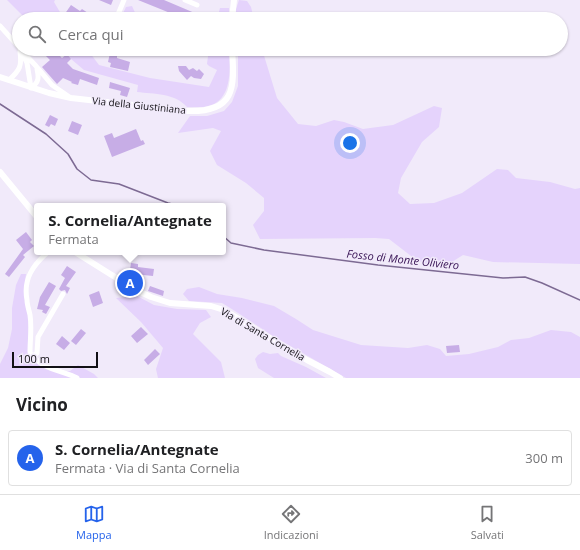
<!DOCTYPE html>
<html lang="it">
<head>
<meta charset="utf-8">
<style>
  :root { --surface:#fff; --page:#f2f2f2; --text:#202124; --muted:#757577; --line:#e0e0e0; --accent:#2563eb }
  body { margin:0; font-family:"Open Sans",sans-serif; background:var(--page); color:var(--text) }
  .scale { position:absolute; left:12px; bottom:10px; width:86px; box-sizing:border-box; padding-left:4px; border:2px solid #121015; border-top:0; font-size:11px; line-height:14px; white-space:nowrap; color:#121015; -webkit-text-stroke:3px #f1eafa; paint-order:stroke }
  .you { position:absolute; left:350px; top:143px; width:14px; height:14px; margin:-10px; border:3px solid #fff; border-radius:50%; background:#1a73e8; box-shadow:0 0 0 6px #1a73e833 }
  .badge { display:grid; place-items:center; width:26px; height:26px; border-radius:50%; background:var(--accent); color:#fff; font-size:13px; font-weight:700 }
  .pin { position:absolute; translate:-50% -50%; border:2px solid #fff; box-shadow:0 1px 4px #0006 }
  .popup { position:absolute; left:34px; top:203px; width:192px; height:52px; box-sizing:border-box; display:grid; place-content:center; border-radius:4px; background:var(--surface); filter:drop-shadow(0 1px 3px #0005); font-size:13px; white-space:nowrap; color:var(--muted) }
  .popup b { font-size:15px; color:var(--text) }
  .popup::after { content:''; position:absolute; left:50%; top:100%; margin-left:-8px; border:8px solid transparent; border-top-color:var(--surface) }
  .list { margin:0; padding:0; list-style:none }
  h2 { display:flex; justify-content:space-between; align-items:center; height:52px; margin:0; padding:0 16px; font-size:17px }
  h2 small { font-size:13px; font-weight:400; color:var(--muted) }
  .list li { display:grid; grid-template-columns:26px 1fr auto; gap:12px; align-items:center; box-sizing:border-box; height:56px; margin:0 8px 8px; padding:0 8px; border:1px solid var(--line); border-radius:4px }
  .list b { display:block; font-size:15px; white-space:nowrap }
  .list p { margin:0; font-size:13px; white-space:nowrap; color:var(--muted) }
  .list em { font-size:13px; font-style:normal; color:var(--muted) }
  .icon { flex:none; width:22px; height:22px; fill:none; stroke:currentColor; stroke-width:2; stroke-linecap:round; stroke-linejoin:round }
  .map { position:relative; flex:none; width:580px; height:378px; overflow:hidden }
  .search { position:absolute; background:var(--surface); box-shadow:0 1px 3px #0004; left:12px; right:12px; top:12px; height:44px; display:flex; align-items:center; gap:10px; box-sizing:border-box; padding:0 14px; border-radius:22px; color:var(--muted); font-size:15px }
  .sheet { height:116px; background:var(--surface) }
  nav { display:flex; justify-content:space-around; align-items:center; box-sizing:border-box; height:56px; border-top:1px solid var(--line); background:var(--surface); font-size:11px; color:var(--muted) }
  nav a { display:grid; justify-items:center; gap:2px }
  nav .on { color:var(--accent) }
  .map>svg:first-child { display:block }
  .green { fill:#e5d3fc }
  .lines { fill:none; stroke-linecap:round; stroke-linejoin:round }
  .stream { stroke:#7d6a93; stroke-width:1.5 }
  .building { fill:#c7ade6 }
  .minor { stroke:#fff; stroke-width:5 }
  .tertiary { stroke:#fff; stroke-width:6 }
  .labels { text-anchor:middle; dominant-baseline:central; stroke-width:3; stroke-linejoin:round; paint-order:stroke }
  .street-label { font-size:10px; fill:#121015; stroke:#f1eafa }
  .water-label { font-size:11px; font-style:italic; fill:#381355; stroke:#f1eafa }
</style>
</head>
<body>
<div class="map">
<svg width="580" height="378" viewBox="0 0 580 378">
  <rect width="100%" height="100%" fill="#f1eafa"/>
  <path class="green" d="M 7,0 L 55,0 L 54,2 L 64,19 L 26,19 Z
    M 239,0 L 247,1 L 251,7 L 254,19 L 236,19 L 236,9 Z
    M 132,6 L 138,19 L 120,19 L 126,7 Z
    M 220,8 L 229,8 L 229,19 L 217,19 Z
    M 62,49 L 87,49 L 99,65 L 150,78 L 209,87 L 217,70 L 209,66 L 207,64 L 209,49 L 229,49 C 230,71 233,104 203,107 C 198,107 192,107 187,107 C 175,93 154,94 137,92 L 138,85 L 84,70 L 71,59 Z
    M 238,49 L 262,49 L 277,98 L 298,124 L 316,126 L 334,120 L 344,122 L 363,129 L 393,125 L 434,106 L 442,108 L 439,127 L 422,142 L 401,178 L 398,193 L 410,204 L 434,203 L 462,193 L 497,169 L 508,170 L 516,178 L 550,182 L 575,189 L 580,188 L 580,264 L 493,262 L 463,255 L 444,267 L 430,266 L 415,259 L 389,239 L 375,238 L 260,239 L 253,225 L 264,211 L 264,198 L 246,183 L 217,165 L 210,151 L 221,131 L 213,128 L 178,133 L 190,116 L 207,116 L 224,111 L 232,102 L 238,86 Z
    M 21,274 L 26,274 L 24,290 L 29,318 L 28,351 L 30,357 L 56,372 L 70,371 L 78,365 L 94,374 L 98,378 L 0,378 L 0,364 L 8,348 L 12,329 L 12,308 L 16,285 Z
    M 199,287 L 217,294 L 242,298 L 274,306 L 296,319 L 313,330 L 361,345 L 408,348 L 427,345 L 440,349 L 446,356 L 469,354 L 498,347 L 511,340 L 529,338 L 551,330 L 571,332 L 580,337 L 580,378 L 346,378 L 273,336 L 235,311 L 222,303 L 189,301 L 183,294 L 187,289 Z
    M 137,296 L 154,305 L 177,309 L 206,310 L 211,317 L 200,323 L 193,334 L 221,362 L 225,378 L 158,378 L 156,369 L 163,348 L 141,322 L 116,298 Z
    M 263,352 L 270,354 L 278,353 L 281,356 L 306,367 L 326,378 L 274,378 L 258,368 L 255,359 L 258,355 Z"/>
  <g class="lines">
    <path class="stream" d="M 0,104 L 46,134 L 68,154 L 77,169 L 91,180 L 119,184 L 168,203 L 180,206
      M 223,236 L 231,243 L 264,250 L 378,265 L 503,278 L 525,277 L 542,283 L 580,300"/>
  </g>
  <path class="building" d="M 99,0 L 113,0 L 111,5 Z
    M 138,0 L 164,0 L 197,14 L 197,12 L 213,19 L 185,19 Z
    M 71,5 L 80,11 L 82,9 L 91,15 L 92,13 L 101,19 L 70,19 L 64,15 Z
    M 39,49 L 53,49 L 62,58 L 67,54 L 71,59 L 67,63 L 73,69 L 99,78 L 97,85 L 80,79 L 78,85 L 71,83 L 72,82 L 63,78 L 57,84 L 42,67 L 50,60 Z
    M 110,53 L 117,55 L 117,58 L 130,62 L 128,71 L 110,67 L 111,63 L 108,62 Z
    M 178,66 L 186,66 L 189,70 L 193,68 L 197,71 L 199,69 L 204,74 L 201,79 L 194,78 L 191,76 L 187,80 L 179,71 Z
    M 110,82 L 130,88 L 127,97 L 120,95 L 121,91 L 109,88 Z
    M 50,115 L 58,119 L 55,126 L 51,124 L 49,127 L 45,125 Z
    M 72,121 L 82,125 L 78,135 L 68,131 Z
    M 136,129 L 141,141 L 143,140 L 145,144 L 112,157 L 104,136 L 112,133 L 114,138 Z
    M 26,232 L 32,240 L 30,242 L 34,246 L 23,255 L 25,257 L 9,277 L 5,274 L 23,249 L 16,240 Z
    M 131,263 L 138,264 L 138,267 L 154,269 L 153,276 L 134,274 L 134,271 L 130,270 Z
    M 67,266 L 76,272 L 66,286 L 70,288 L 67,294 L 65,290 L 61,291 L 59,289 L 65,278 L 61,275 Z
    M 49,282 L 56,286 L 45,305 L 50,307 L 46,314 L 42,312 L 43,310 L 37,309 L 40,297 Z
    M 150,286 L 164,291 L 163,296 L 148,291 Z
    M 99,291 L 103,303 L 93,307 L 89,295 Z
    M 141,327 L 148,334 L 137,343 L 131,336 Z
    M 81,329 L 86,333 L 76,345 L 71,341 Z
    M 62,336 L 70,343 L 64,350 L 56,344 Z
    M 459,345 L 460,352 L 447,353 L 446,346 Z
    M 155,349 L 160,354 L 148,365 L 144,360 Z"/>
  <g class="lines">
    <path class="minor" d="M 185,0 L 197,5
      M 116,19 L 124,0
      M 0,26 L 19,47
      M 20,49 L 36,66 L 52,85 L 68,96
      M 23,55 L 27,63 L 31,88 C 39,82 39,78 37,69
      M 9,80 C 20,70 22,66 20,52
      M 48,252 C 33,265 23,279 27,300 C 27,305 29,310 30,315 C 32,327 30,340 30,352 L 31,355 L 35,355 L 37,353 L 38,337 L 63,294
      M 34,355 C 37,368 67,372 77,378"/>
    <path class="tertiary" d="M 232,19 L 234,0
      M 0,77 L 49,93 L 71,98 L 186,111 C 235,113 235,89 232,49
      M 0,172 L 37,217
      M 75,252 L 134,289 L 151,297 L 170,303 L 211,306 L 224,310 L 268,337 L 307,360 L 330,372 L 340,378"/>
  </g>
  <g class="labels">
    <g class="street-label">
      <text transform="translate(139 105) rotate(6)">Via della Giustiniana</text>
      <text transform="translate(263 334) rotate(30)">Via di Santa Cornelia</text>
    </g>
    <g class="water-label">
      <text transform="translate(403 259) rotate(6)">Fosso di Monte Oliviero</text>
    </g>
  </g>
</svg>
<div class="scale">100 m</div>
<div class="you"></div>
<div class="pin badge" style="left:130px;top:283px">A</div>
<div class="popup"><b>S. Cornelia/Antegnate</b>Fermata</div>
<div class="search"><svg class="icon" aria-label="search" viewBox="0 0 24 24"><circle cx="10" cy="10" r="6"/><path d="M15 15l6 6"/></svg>Cerca qui</div>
</div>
<section class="sheet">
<h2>Vicino<small></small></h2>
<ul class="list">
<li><span class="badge">A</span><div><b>S. Cornelia/Antegnate</b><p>Fermata · Via di Santa Cornelia</p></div><em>300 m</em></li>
</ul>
</section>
<nav>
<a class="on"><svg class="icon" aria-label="map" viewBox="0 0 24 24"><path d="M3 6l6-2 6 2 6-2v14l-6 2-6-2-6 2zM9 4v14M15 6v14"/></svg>Mappa</a>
<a><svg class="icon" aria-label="directions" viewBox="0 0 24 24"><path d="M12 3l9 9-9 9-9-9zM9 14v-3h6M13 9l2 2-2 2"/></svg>Indicazioni</a>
<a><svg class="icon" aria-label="saved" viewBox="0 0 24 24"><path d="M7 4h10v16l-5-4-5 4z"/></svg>Salvati</a>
</nav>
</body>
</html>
